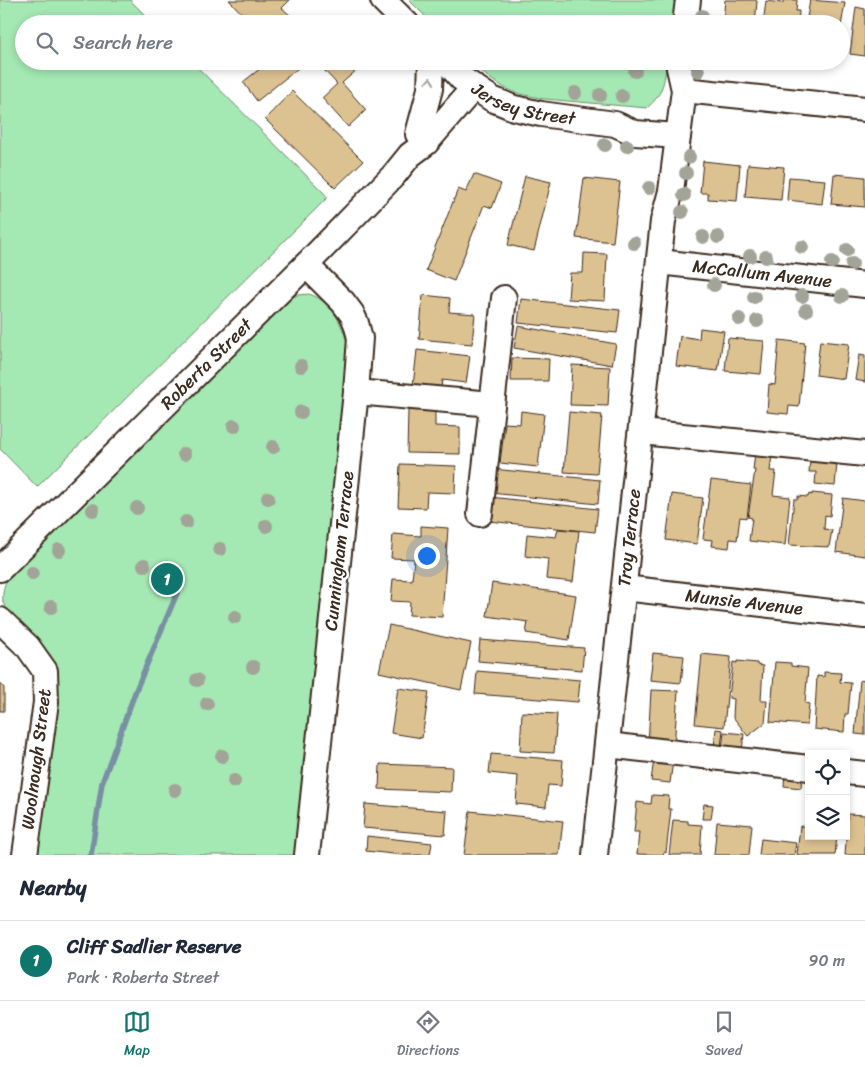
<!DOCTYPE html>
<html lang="en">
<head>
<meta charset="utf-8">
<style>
  :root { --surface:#fff; --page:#f2f2f3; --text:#1f2937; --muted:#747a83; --line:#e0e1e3; --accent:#0f766e }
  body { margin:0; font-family:Sriracha,sans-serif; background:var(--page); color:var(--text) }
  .controls { position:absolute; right:15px; bottom:15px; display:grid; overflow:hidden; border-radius:0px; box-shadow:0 2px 8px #0003 }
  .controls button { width:45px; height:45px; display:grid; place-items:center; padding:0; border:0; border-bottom:1px solid var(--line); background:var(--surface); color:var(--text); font:25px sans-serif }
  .you { position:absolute; left:426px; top:555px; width:18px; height:18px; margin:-12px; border:4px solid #fff; border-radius:50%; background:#1a73e8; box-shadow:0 0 0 8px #1a73e833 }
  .badge { display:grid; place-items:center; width:32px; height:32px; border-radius:50%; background:var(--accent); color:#fff; font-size:16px; font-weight:700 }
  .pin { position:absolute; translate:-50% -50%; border:2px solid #fff; box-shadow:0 1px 5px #0006 }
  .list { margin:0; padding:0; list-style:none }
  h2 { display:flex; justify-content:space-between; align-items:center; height:65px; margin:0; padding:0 20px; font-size:21px }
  h2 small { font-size:16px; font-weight:400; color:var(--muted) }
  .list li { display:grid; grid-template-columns:32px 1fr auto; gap:15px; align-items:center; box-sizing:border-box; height:80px; padding:0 20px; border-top:1px solid var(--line) }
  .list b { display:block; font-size:19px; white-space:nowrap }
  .list p { margin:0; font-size:16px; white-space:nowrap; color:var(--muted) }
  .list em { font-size:16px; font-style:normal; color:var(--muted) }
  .icon { flex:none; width:28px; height:28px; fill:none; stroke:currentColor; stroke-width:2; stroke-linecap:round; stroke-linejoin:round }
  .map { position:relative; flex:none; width:865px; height:855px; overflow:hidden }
  .search { position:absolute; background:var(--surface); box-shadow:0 2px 8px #0003; left:15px; right:15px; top:15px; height:55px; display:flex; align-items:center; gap:12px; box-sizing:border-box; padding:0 18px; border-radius:28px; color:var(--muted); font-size:19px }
  .sheet { height:145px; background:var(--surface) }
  nav { display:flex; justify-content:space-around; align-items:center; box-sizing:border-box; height:70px; border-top:1px solid var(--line); background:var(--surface); font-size:14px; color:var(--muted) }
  nav a { display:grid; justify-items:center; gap:2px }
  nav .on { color:var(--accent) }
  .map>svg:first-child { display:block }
  .green { fill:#a4e8b3; stroke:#708968 }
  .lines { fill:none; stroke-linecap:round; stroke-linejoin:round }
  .stream { stroke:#788fa4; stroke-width:5.5 }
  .building { fill:#dcc191; stroke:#3b2a1e }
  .minor-casing { stroke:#3b2a1e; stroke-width:28 }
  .minor { stroke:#fff; stroke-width:24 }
  .tree { fill:#a2a498 }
  .oneway { stroke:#a79f9a }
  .labels { text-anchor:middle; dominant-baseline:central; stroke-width:5; stroke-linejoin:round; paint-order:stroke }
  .street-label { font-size:18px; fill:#3b2a1e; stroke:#fff }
</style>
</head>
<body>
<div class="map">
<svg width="865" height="855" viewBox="0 0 865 855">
  <rect width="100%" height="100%" fill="#fff"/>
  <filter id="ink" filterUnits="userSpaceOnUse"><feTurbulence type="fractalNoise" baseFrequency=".02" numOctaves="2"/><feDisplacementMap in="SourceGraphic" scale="10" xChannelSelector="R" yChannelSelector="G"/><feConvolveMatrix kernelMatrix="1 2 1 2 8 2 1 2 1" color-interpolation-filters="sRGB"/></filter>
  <g filter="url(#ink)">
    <path class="green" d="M 0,0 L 130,0 L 154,24 L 24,24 L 24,61 L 191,61 L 328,197 L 37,487 L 0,449 Z
      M 409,0 L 675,0 L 672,24 L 433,24 Z
      M 470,61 L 667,61 C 664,82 664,93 647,108 L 545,99 L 520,94 L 505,88 L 489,78 Z
      M 309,294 C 336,302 347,334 350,360 L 298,855 L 33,855 L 56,695 L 3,603 C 2,591 4,584 10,574 L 286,301 L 297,295 Z"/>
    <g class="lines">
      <path class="stream" d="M 91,855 L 102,783 L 136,690 L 181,584"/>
    </g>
    <path class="building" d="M 229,0 L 290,0 L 282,8 L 291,16 L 283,24 L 252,24 Z
      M 725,0 L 755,0 L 757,1 L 755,24 L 717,24 L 718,21 L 723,22 Z
      M 783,0 L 797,0 L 796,11 L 799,11 L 798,24 L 763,24 L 766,1 L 783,3 Z
      M 810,0 L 845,3 L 841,26 L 841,24 L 806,24 Z
      M 856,7 L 865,9 L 865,56 L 850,54 Z
      M 270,61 L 307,61 L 257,101 L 243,82 Z
      M 330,61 L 367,61 L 342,83 L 366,110 L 348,127 L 322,98 L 337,84 L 322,68 Z
      M 292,91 L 363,161 L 335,188 L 265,119 Z
      M 703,161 L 740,165 L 737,201 L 708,199 L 708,193 L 700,193 Z
      M 748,164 L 784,167 L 781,200 L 745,197 Z
      M 474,174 L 501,184 L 492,208 L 484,205 L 454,281 L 426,270 L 458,189 L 466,192 Z
      M 834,174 L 865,177 L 865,207 L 831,204 Z
      M 525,176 L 551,182 L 534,251 L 508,245 Z
      M 789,177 L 825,180 L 822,204 L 787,200 Z
      M 584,178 L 620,182 L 613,242 L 576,238 Z
      M 584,253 L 607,254 L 605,301 L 568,299 L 570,273 L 583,273 Z
      M 423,295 L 450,298 L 449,312 L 475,314 L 472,344 L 419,339 Z
      M 521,299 L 620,310 L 617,333 L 518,323 Z
      M 518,326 L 616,344 L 612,365 L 514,348 Z
      M 700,328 L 724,331 L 718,371 L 676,366 L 680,336 L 699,339 Z
      M 728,338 L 764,341 L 761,374 L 725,371 Z
      M 779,340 L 805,343 L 799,407 L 789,406 L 788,414 L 767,412 L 769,384 L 775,385 Z
      M 820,341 L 849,344 L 844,379 L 816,375 Z
      M 417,350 L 470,356 L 466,383 L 442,380 L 440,398 L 412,395 Z
      M 859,355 L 865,356 L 865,382 L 855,380 Z
      M 512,358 L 549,359 L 548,381 L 511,381 Z
      M 572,365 L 610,367 L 608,406 L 570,405 Z
      M 408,410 L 435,411 L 435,426 L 460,427 L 460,454 L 407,453 Z
      M 521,411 L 544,414 L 538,467 L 500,463 L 505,423 L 520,424 Z
      M 569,412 L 602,415 L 597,474 L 564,472 Z
      M 755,453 L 772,455 L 770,471 L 776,471 L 773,495 L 790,497 L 785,545 L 749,541 L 752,518 L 748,517 L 755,470 L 753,470 Z
      M 810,460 L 837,463 L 835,486 L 815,484 L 816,472 L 809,472 Z
      M 400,464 L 456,466 L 455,493 L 427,492 L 426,508 L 398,507 Z
      M 493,469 L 600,480 L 598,504 L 490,493 Z
      M 711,480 L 751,485 L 747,518 L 740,517 L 737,540 L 730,539 L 729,548 L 712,546 L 713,540 L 703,539 Z
      M 812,493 L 832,495 L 830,516 L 825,515 L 824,529 L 832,530 L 829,547 L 789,545 L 794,499 L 798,499 L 798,496 L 808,497 L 809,494 L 812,495 Z
      M 672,494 L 703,498 L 697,544 L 666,540 Z
      M 490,497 L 598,509 L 595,532 L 488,521 Z
      M 843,498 L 865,501 L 865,556 L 836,552 Z
      M 421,526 L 448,528 L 442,617 L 409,615 L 410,602 L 391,601 L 393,579 L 412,580 L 414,559 L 391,558 L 393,534 L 421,536 Z
      M 558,529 L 579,531 L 573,582 L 546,579 L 548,559 L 525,556 L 527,534 L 556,537 Z
      M 492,583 L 576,595 L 569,640 L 526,633 L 528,622 L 487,616 Z
      M 389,625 L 471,643 L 461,690 L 379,672 Z
      M 480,640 L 584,648 L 582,670 L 478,661 Z
      M 653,653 L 684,656 L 681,683 L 650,680 Z
      M 702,654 L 731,657 L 724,727 L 695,724 Z
      M 737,661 L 757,663 L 757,665 L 763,666 L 761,701 L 767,701 L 765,723 L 748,736 L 733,717 L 734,699 L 729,698 L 733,662 L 737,663 Z
      M 775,662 L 791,663 L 791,666 L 808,668 L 805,703 L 809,704 L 807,725 L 770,722 Z
      M 477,671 L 580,680 L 578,702 L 475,694 Z
      M 824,672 L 841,673 L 840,682 L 851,683 L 848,714 L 845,714 L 844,732 L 814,729 L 817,676 L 824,677 Z
      M 860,680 L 865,681 L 865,735 L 855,734 Z
      M 0,683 L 4,688 L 4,711 L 0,711 Z
      M 398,688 L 429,692 L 422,738 L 391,733 Z
      M 651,690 L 678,691 L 674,747 L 648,745 Z
      M 522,712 L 557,714 L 554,753 L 520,751 Z
      M 716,729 L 723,730 L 721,747 L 714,746 Z
      M 724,732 L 744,734 L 742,751 L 722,749 Z
      M 491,754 L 563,760 L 561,786 L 548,785 L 546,807 L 516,804 L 518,776 L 489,773 Z
      M 654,759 L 673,761 L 670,783 L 651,781 Z
      M 380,764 L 452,767 L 451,792 L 379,789 Z
      M 785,773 L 802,775 L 801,788 L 784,786 Z
      M 652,795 L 669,796 L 668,809 L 671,809 L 666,853 L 664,852 L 663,855 L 637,854 L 639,832 L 634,832 L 637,802 L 651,804 Z
      M 365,804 L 447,811 L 445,835 L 363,828 Z
      M 704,804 L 713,805 L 711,819 L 702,819 Z
      M 470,811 L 563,821 L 559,855 L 464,855 Z
      M 848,814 L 865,815 L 865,855 L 845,855 Z
      M 673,820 L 688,821 L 688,824 L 702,825 L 700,855 L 669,855 Z
      M 717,822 L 752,825 L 749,855 L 714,855 Z
      M 800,826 L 809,827 L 809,836 L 837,836 L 835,855 L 797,855 Z
      M 367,836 L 432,843 L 430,855 L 402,855 L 366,851 Z
      M 761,839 L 796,843 L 794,855 L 759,855 Z"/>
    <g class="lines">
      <defs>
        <g id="minor">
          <path d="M 383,0 L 407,24"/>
          <path d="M 685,24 L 688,0"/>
          <path id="s1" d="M 446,61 L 461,78 L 492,99 L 514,108 L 541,114 L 615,124 L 635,133 L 678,136"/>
          <path d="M 684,90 L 865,109"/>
          <path d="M 418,134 L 430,89 L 431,61"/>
          <path id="s2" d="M 659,262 L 865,285"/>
          <path d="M 306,265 L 343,302 L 352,314 L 356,323 L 360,338 L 356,392 L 307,855"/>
          <path d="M 356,392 L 492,404"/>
          <path d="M 641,432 L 865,454"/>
          <path d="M 480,514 L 504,298"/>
          <path id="s3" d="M 0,569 L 306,265 L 393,176 L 410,155 L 426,143 L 474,87"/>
          <path id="s4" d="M 624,588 L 865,616"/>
          <path d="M 0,620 L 28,647 L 45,671 L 46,702 L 25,855"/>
          <path d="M 607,745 L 809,768"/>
          <path d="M 846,772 L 865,774"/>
          <path id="s5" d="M 595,855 L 663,221 L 671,191 L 684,90 L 679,68"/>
        </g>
      </defs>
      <use href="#minor" class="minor-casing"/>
      <use href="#minor" class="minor"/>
    </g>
    <g class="tree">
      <circle cx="702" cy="16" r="7"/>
      <circle cx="635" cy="71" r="7"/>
      <circle cx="698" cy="71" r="7"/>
      <circle cx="575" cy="93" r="7"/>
      <circle cx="600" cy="95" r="7"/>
      <circle cx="622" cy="96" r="7"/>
      <circle cx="605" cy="145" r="7"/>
      <circle cx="627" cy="146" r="7"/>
      <circle cx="689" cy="157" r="7"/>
      <circle cx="686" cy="173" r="7"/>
      <circle cx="649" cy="188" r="7"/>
      <circle cx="684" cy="195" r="7"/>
      <circle cx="682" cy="212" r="7"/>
      <circle cx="703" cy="237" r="7"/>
      <circle cx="718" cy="237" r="7"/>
      <circle cx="634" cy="243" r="7"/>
      <circle cx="802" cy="247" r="7"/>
      <circle cx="847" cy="250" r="7"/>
      <circle cx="750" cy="256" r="7"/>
      <circle cx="766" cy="257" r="7"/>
      <circle cx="832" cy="262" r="7"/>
      <circle cx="852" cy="264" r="7"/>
      <circle cx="714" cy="285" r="7"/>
      <circle cx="802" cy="296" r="7"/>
      <circle cx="842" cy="296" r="7"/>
      <circle cx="754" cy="297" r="7"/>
      <circle cx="806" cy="310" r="7"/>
      <circle cx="739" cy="319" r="7"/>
      <circle cx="757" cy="321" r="7"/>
      <circle cx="301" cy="366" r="7"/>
      <circle cx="301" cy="412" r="7"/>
      <circle cx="234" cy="426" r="7"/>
      <circle cx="273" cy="447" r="7"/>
      <circle cx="184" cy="454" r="7"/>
      <circle cx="268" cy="498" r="7"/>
      <circle cx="137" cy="508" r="7"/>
      <circle cx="93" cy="510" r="7"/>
      <circle cx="186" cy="522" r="7"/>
      <circle cx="266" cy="526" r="7"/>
      <circle cx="220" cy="549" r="7"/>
      <circle cx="59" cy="550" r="7"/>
      <circle cx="144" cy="565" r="7"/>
      <circle cx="32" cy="573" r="7"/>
      <circle cx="51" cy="607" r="7"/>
      <circle cx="235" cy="617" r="7"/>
      <circle cx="253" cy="667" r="7"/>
      <circle cx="197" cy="680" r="7"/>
      <circle cx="207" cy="704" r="7"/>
      <circle cx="222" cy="756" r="7"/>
      <circle cx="234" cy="781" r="7"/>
      <circle cx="175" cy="790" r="7"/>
    </g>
    <defs><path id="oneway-chevron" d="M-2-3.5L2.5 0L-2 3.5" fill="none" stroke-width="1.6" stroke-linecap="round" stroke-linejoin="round" transform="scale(1.25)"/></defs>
    <use class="oneway" href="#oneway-chevron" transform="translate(430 81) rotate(-85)"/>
  </g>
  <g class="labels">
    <g class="street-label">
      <text stroke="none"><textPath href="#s1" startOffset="92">Jersey Street</textPath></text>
      <text stroke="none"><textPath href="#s2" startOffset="104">McCallum Avenue</textPath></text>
      <text stroke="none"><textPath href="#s3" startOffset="291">Roberta Street</textPath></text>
      <text stroke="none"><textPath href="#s5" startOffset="319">Troy Terrace</textPath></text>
      <text transform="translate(339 551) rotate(-84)">Cunningham Terrace</text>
      <text stroke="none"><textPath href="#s4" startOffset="121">Munsie Avenue</textPath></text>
      <text transform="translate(36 759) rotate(-83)">Woolnough Street</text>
    </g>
  </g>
</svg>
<div class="controls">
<button><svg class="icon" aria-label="locate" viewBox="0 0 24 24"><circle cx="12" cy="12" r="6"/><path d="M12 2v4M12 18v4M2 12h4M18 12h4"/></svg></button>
<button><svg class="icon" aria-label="layers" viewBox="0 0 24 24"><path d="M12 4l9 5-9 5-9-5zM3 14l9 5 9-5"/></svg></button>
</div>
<div class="you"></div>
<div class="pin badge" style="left:167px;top:579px">1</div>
<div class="search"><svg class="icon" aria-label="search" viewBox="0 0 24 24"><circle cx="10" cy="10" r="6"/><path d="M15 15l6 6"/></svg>Search here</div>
</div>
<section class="sheet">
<h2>Nearby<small></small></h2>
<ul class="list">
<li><span class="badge">1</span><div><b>Cliff Sadlier Reserve</b><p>Park · Roberta Street</p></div><em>90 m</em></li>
</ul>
</section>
<nav>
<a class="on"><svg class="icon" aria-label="map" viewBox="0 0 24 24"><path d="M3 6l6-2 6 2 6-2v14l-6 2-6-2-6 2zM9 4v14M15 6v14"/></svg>Map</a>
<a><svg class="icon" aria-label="directions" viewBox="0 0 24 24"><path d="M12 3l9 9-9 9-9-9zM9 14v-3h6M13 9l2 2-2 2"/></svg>Directions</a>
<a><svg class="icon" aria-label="saved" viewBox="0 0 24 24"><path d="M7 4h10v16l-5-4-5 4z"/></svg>Saved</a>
</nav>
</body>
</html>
